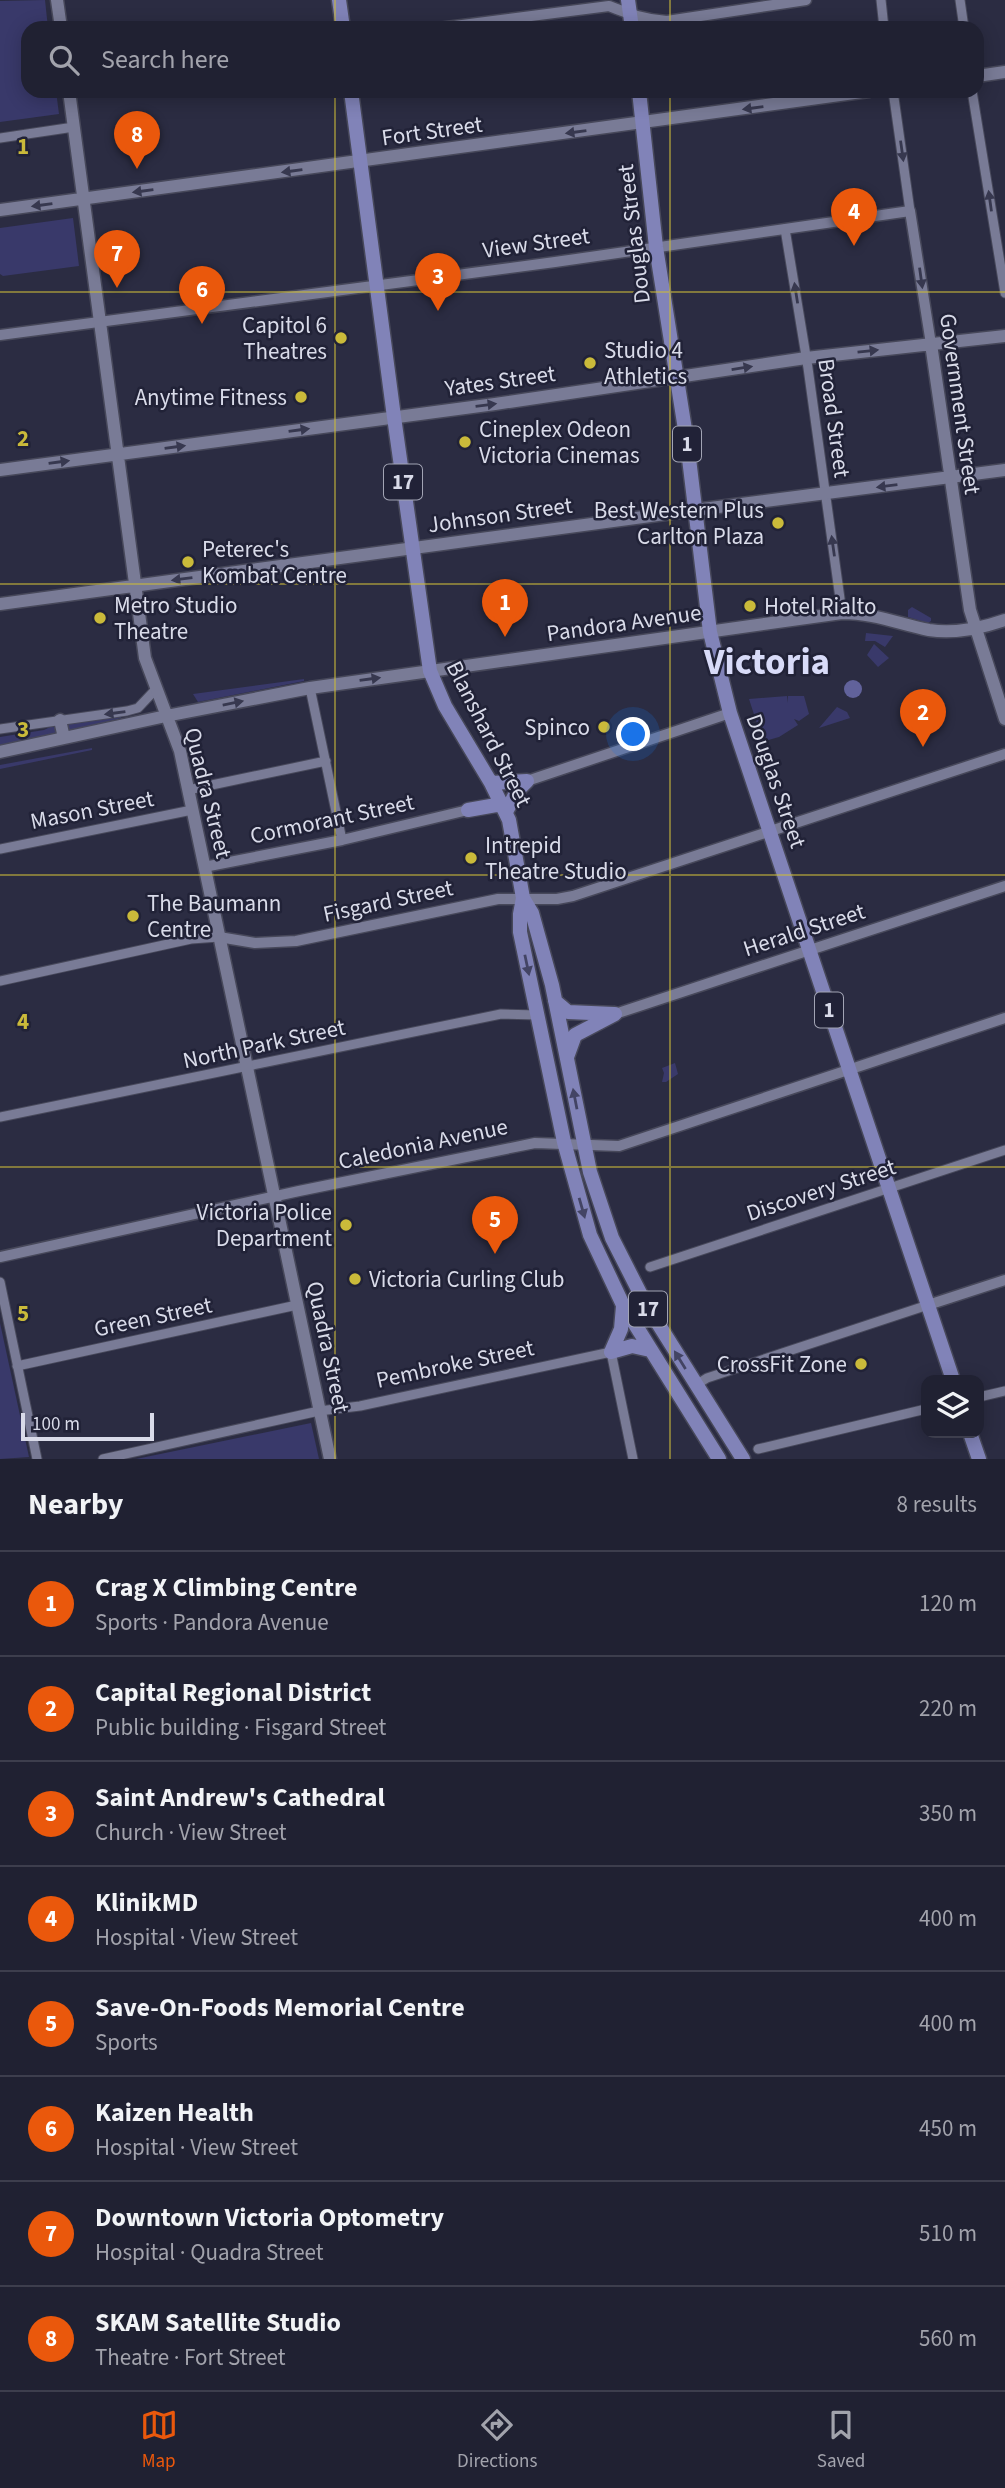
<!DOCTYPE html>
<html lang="en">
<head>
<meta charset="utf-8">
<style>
  :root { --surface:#202132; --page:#28293a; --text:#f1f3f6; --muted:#a2a3ac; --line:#3d3e4d; --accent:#ea580c }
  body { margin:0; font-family:"Source Sans 3",sans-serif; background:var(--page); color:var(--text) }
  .controls { position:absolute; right:21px; bottom:21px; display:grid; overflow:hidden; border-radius:14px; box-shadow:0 4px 18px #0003 }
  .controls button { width:63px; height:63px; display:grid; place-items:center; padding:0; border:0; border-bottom:2px solid var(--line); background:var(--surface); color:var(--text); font:35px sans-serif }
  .scale { position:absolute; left:21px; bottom:18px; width:133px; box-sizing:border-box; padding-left:7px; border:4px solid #d9dbe9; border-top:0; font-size:19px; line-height:24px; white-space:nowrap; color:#d9dbe9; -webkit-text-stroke:5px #212237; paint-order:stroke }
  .you { position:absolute; left:634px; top:735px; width:24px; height:24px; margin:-18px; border:5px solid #fff; border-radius:50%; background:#1a73e8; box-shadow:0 0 0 10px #1a73e833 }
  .badge { display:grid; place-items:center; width:46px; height:46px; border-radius:50%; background:var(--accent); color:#fff; font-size:23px; font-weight:700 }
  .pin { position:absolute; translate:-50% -58px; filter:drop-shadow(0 2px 4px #0008) }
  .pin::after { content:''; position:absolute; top:37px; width:24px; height:21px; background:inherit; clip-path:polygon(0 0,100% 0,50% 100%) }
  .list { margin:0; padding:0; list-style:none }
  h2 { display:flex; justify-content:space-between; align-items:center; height:91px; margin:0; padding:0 28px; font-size:30px }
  h2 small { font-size:23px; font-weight:400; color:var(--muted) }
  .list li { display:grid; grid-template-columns:46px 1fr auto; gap:21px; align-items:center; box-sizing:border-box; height:105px; padding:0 28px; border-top:2px solid var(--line) }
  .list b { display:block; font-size:26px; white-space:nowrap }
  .list p { margin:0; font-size:23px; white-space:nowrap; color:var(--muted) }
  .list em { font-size:23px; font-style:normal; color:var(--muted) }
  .icon { flex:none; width:38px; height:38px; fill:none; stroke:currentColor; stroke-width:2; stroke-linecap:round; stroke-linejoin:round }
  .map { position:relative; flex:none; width:1005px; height:1459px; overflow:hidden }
  .search { position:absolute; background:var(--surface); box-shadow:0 4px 18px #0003; left:21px; right:21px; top:21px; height:77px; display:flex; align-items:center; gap:18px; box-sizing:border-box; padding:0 24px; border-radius:21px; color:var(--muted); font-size:26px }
  .sheet { height:931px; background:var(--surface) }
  nav { display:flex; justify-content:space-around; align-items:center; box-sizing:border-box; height:98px; border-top:2px solid var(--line); background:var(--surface); font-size:19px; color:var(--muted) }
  nav a { display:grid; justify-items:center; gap:4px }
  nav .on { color:var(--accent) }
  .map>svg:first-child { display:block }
  .green { fill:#39396a }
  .water { fill:#61629b }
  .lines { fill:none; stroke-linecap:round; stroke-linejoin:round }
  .minor-casing { stroke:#47485a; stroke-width:11 }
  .tertiary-casing { stroke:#47485a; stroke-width:13 }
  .secondary-casing { stroke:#47485a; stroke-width:15 }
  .primary-casing { stroke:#47485a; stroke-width:17 }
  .minor { stroke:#797b96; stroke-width:9 }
  .tertiary { stroke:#797b96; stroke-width:10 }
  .secondary { stroke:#797b96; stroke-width:12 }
  .primary { stroke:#8183b8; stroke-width:14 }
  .oneway { fill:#37384f }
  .oneway2 { fill:#434464 }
  .grid { fill:none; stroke:#caba3a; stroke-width:2; stroke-opacity:0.55 }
  .poi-dot { fill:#caba3a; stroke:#212237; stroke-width:2.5 }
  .labels { text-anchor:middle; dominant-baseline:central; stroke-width:5; stroke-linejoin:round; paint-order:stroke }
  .shield { fill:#212237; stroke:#a2a4b4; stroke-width:2 }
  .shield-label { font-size:21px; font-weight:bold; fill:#d9dbe9 }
  .street-label { font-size:23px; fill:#d9dbe9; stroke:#212237 }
  .poi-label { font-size:23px; fill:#d9dbe9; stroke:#212237; text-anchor:start }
  .town-label { font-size:37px; font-weight:bold; fill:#d8dbf8; stroke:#212237 }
  .grid-label { font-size:23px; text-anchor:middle; font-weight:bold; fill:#caba3a; stroke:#212237; stroke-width:5; stroke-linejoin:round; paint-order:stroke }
</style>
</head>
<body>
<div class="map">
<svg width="1005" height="1459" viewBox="0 0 1005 1459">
  <rect width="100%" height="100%" fill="#2b2c42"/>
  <path class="green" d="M 45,0 L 48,28 L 28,28 L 28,91 L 56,91 L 59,114 L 0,122 L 0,1 Z
    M 73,218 L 79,266 L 3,276 L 0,274 L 0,228 Z
    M 912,607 L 931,618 L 931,621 L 928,623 L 908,617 L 908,610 Z
    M 866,633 L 893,636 L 885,647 L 875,641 L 865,641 Z
    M 874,644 L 889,658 L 878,667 L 867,655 Z
    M 304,679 L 304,681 L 198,702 L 193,694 Z
    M 787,696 L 788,703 L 788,696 L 804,696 L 809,714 L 799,721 L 794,719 L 798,725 L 779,737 L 765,741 L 762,739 L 749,699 Z
    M 837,707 L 847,712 L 850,718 L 819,728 Z
    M 121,716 L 121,718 L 71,732 L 67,730 L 67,724 Z
    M 52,726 L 57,728 L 58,733 L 0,748 L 0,737 L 44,730 Z
    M 92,748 L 92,750 L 0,769 L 0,765 Z
    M 675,1063 L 678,1074 L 666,1082 L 662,1082 L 664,1073 L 662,1068 Z
    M 0,1323 L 29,1457 L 0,1459 Z
    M 311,1423 L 319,1459 L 136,1459 Z"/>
  <path class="water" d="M844 689a9 9 0 1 1 18 0a9 9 0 1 1-18 0Z"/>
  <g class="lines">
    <defs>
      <path id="minor" d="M 881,0 L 884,28
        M 960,0 L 964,28
        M 893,91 L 910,211
        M 972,91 L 1005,293
        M 0,138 L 74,127
        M 785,229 L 808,368 L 842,613
        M 310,688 L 342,840
        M 0,729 L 127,711 L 138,708 L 155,690
        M 188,790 L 326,761
        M 0,849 L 192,810
        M 0,981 L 191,939 L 219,937
        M 0,1117 L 501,1014 L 537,1015
        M 650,1267 L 1005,1150
        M 0,1282 L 37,1459
        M 17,1366 L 297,1305
        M 696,1385 L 707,1378 L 928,1305
        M 979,1397 L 1005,1391
        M 758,1449 L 926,1409
        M 103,1459 L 319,1411 L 360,1406 L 611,1352 L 633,1459"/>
      <path id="tertiary" d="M 439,28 L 609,6 C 629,14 646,20 667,21 L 806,0
        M 0,335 L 555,262 L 910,211 L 931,344
        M 527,781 L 730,713
        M 204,867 L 342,840 L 468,810
        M 219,937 L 255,943 L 296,941 L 498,899 L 557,899 L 573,896 L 1005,754
        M 615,1014 L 1005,886
        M 0,1257 L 299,1191 L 535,1143 L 619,1146 L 1005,1018
        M 928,1305 L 1005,1280"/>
      <path id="secondary" d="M 57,0 L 61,28
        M 977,76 L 1005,72
        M 69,91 L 145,658 L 180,751 L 330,1459
        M 0,210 L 869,91
        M 931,344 L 970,610 L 1005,719
        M 0,470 L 495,404 L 806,358 L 1005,336
        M 0,604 L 695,510 L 1005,470
        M 60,720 L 64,738
        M 0,752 L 166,716 L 310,688 L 842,613 C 874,613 899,624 929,630 C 953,634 982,628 1005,620"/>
      <path id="primary" d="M 339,0 L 343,28
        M 628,0 L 632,28
        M 351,91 L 394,417 L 430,671 L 445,706 L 491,783 L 509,820 L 523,898 L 532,913 L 552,985 L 590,1172 L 612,1238 L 644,1301 L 743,1459
        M 639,91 L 656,247 L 687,442 L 710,632 L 730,713 L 953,1380
        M 491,783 L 527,781
        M 468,810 L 502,804
        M 506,812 L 517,791 L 527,781
        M 523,898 L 520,914 L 520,932 L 564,1142 L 590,1235 L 623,1305 L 719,1459
        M 555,1001 L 568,1012 L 614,1014
        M 567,1057 L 575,1035 L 615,1014
        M 611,1352 L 621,1329 L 623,1306
        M 611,1352 L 632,1346 L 650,1350
        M 970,1433 L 979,1459"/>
    </defs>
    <use href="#minor" class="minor-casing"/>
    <use href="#tertiary" class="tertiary-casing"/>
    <use href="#secondary" class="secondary-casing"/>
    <use href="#primary" class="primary-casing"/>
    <use href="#minor" class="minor"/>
    <use href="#tertiary" class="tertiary"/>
    <use href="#secondary" class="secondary"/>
    <use href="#primary" class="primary"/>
  </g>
  <defs><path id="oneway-solid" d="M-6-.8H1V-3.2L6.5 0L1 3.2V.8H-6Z" transform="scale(1.75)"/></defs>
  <g class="oneway">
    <use href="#oneway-solid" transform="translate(753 108) rotate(172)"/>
    <use href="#oneway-solid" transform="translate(576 132) rotate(172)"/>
    <use href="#oneway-solid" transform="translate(902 151) rotate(82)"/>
    <use href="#oneway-solid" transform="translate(292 171) rotate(172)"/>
    <use href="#oneway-solid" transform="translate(143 191) rotate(172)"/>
    <use href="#oneway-solid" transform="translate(990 201) rotate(-98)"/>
    <use href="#oneway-solid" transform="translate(42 205) rotate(172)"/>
    <use href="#oneway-solid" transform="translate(921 278) rotate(82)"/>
    <use href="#oneway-solid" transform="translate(796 293) rotate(-99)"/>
    <use href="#oneway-solid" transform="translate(868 351) rotate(-6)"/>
    <use href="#oneway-solid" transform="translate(742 368) rotate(-9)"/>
    <use href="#oneway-solid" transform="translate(486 405) rotate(-7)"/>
    <use href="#oneway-solid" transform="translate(299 430) rotate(-8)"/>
    <use href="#oneway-solid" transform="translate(175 447) rotate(-8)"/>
    <use href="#oneway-solid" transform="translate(59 462) rotate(-8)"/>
    <use href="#oneway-solid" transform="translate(887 486) rotate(173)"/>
    <use href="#oneway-solid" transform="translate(833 546) rotate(-98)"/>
    <use href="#oneway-solid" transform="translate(182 579) rotate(173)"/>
    <use href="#oneway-solid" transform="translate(370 679) rotate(-8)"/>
    <use href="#oneway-solid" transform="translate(233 703) rotate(-11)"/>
    <use href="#oneway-solid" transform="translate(115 713) rotate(172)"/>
  </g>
  <g class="oneway2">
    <use href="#oneway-solid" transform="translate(527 965) rotate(78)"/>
    <use href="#oneway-solid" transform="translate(575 1099) rotate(-101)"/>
    <use href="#oneway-solid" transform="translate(582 1208) rotate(74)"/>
    <use href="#oneway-solid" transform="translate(680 1360) rotate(-122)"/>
  </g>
  <path class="grid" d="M 335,0 L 335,28M 670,0 L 670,28M 335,91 L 335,1459M 670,91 L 670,1459M 0,292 L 1005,292M 0,584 L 1005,584M 0,875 L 1005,875M 0,1167 L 1005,1167"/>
  <g class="poi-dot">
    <circle cx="341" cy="338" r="7"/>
    <circle cx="590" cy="363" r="7"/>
    <circle cx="301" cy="397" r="7"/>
    <circle cx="465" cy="442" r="7"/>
    <circle cx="778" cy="523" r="7"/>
    <circle cx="188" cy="562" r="7"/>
    <circle cx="750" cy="606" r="7"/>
    <circle cx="100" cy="618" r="7"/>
    <circle cx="604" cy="727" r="7"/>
    <circle cx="471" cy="858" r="7"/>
    <circle cx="133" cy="916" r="7"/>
    <circle cx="346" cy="1225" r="7"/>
    <circle cx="355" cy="1279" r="7"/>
    <circle cx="861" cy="1364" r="7"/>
  </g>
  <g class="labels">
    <g class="shield">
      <rect x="673" y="426.5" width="28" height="35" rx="5"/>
      <rect x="384" y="464.5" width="38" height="35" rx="5"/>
      <rect x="815" y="992.5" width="28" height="35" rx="5"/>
      <rect x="629" y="1291.5" width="38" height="35" rx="5"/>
    </g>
    <g class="shield-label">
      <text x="687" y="444">1</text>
      <text x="403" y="482">17</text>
      <text x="829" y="1010">1</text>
      <text x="648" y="1309">17</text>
    </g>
    <g class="street-label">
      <text transform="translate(432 131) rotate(-8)">Fort Street</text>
      <text transform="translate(634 234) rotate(-97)">Douglas Street</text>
      <text transform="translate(536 243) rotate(-8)">View Street</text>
      <text transform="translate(500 381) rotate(-8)">Yates Street</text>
      <text transform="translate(960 404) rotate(82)">Government Street</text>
      <text transform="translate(834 418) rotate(82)">Broad Street</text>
      <text transform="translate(500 515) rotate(-8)">Johnson Street</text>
      <text transform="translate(624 623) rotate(-8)">Pandora Avenue</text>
      <text transform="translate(489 734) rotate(63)">Blanshard Street</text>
      <text transform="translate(776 781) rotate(71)">Douglas Street</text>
      <text transform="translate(208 793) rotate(76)">Quadra Street</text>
      <text transform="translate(92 810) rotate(-11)">Mason Street</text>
      <text transform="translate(332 819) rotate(-12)">Cormorant Street</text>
      <text transform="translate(388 901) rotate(-12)">Fisgard Street</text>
      <text transform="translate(804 930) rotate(-18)">Herald Street</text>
      <text transform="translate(264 1044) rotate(-12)">North Park Street</text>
      <text transform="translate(423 1144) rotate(-12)">Caledonia Avenue</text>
      <text transform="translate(821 1190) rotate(-18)">Discovery Street</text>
      <text transform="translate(153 1317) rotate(-12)">Green Street</text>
      <text transform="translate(328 1347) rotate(78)">Quadra Street</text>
      <text transform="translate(455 1364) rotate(-12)">Pembroke Street</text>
    </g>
    <g class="poi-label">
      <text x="327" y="325" text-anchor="end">Capitol 6<tspan x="327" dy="26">Theatres</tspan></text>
      <text x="604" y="350">Studio 4<tspan x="604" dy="26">Athletics</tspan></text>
      <text x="287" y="397" text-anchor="end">Anytime Fitness</text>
      <text x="479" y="429">Cineplex Odeon<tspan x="479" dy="26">Victoria Cinemas</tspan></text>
      <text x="764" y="510" text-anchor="end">Best Western Plus<tspan x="764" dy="26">Carlton Plaza</tspan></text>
      <text x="202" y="549">Peterec's<tspan x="202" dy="26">Kombat Centre</tspan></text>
      <text x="114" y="605">Metro Studio<tspan x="114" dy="26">Theatre</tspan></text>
      <text x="764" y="606">Hotel Rialto</text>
      <text x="590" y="727" text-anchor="end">Spinco</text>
      <text x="485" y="845">Intrepid<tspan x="485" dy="26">Theatre Studio</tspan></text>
      <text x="147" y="903">The Baumann<tspan x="147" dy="26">Centre</tspan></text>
      <text x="332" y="1212" text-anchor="end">Victoria Police<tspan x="332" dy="26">Department</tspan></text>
      <text x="369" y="1279">Victoria Curling Club</text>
      <text x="847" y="1364" text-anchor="end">CrossFit Zone</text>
    </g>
    <g class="town-label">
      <text x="767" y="662">Victoria</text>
    </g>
  </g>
  <g class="grid-label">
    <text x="23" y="154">1</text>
    <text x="23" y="446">2</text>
    <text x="23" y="737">3</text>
    <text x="23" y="1029">4</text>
    <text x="23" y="1321">5</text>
  </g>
</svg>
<div class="controls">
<button><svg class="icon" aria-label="layers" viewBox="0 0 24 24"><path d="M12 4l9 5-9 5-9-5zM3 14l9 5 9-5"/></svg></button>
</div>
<div class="scale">100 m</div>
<div class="you"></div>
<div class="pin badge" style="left:505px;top:637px">1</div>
<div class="pin badge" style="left:923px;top:747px">2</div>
<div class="pin badge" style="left:438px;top:311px">3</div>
<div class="pin badge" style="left:854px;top:246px">4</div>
<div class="pin badge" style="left:495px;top:1254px">5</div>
<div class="pin badge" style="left:202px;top:324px">6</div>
<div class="pin badge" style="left:117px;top:288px">7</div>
<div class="pin badge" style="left:137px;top:169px">8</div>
<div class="search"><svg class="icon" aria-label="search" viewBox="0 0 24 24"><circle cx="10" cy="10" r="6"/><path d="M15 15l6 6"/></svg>Search here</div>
</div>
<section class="sheet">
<h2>Nearby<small>8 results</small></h2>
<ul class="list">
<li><span class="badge">1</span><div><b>Crag X Climbing Centre</b><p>Sports · Pandora Avenue</p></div><em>120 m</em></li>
<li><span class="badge">2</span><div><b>Capital Regional District</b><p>Public building · Fisgard Street</p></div><em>220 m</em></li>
<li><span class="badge">3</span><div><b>Saint Andrew's Cathedral</b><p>Church · View Street</p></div><em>350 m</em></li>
<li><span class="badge">4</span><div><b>KlinikMD</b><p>Hospital · View Street</p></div><em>400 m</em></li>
<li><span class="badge">5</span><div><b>Save-On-Foods Memorial Centre</b><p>Sports</p></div><em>400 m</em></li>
<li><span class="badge">6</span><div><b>Kaizen Health</b><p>Hospital · View Street</p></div><em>450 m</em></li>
<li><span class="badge">7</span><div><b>Downtown Victoria Optometry</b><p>Hospital · Quadra Street</p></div><em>510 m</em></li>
<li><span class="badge">8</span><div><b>SKAM Satellite Studio</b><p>Theatre · Fort Street</p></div><em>560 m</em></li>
</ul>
</section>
<nav>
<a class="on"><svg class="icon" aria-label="map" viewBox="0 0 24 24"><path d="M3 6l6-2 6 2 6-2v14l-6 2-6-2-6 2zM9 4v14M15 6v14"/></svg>Map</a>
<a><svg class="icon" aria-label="directions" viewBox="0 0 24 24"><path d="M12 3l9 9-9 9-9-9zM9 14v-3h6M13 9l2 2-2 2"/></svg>Directions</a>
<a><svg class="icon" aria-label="saved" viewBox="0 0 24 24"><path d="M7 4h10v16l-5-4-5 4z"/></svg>Saved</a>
</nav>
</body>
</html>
